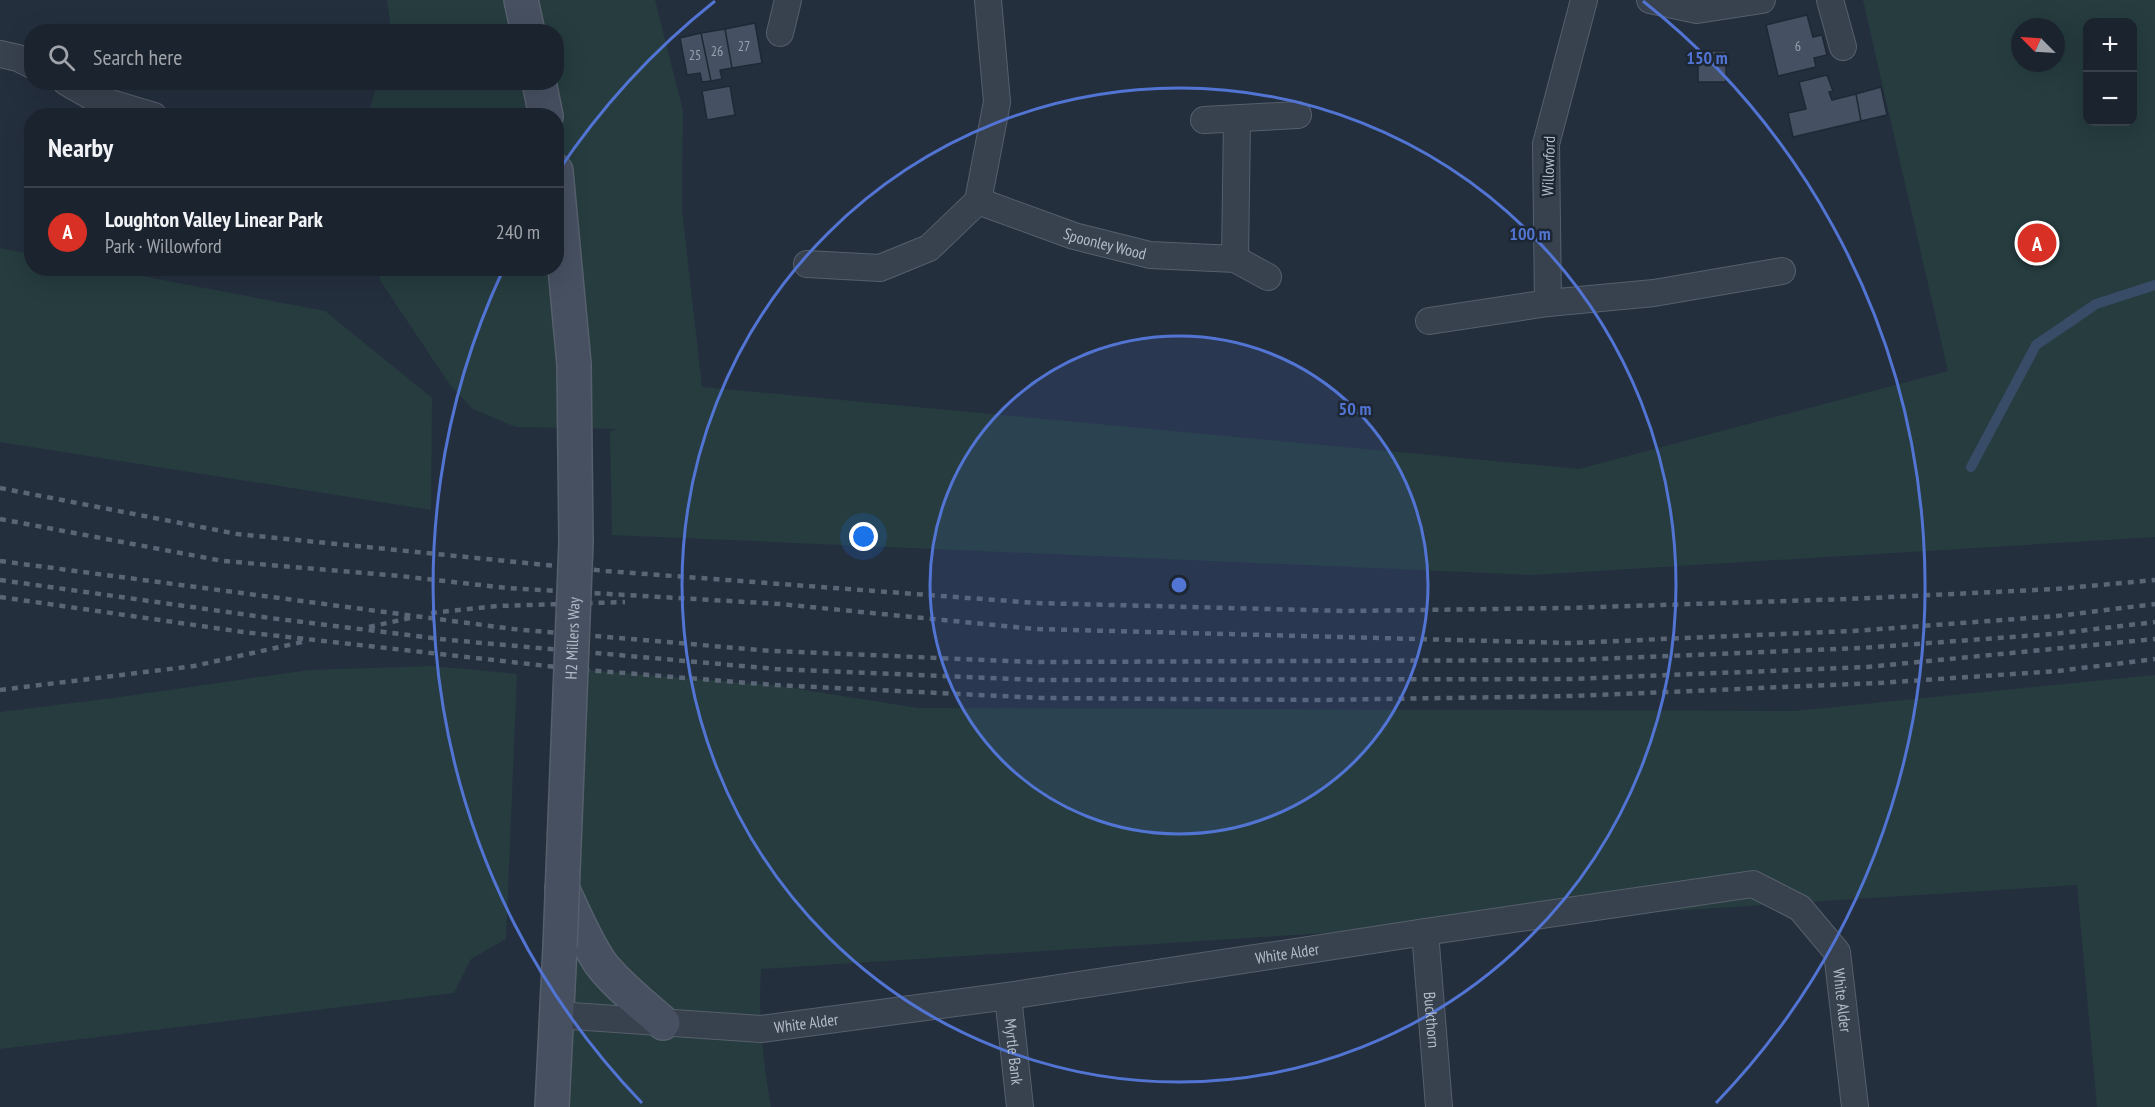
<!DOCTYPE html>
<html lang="en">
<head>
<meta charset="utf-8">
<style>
  :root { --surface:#1b232e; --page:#282f3a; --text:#f1f3f6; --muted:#a0a4aa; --line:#39404a; --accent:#d93025 }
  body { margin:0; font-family:"PT Sans Narrow",sans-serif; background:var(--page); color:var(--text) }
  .controls { position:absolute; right:18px; top:18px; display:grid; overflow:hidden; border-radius:12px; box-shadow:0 6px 24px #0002 }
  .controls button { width:54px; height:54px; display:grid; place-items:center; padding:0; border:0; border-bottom:2px solid var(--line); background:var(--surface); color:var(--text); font:30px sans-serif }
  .compass { position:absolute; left:2011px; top:18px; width:54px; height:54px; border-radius:50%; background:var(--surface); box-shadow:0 6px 24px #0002; rotate:294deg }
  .you { position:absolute; left:864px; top:537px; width:21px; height:21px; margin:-15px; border:4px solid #fff; border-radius:50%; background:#1a73e8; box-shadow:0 0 0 9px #1a73e833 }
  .badge { display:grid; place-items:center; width:39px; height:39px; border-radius:50%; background:var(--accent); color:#fff; font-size:20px; font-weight:700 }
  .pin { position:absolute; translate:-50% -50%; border:3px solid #fff; box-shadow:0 2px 6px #0006 }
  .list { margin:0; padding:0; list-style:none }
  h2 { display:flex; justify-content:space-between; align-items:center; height:78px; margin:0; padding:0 24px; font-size:26px }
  h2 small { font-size:20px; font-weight:400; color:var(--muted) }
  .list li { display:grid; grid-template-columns:39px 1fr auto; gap:18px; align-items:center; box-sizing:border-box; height:90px; padding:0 24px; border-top:2px solid var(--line) }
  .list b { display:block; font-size:22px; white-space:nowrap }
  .list p { margin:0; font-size:20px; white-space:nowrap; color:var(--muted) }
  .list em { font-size:20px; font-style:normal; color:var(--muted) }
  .icon { flex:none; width:33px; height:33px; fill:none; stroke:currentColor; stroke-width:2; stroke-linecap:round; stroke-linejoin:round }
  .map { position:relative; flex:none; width:2155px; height:1107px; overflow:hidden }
  .search { position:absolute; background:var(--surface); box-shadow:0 6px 24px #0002; left:24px; top:24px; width:540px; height:66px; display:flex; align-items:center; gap:15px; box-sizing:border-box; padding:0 21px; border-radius:24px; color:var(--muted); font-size:22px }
  .panel { position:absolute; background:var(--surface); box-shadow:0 6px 24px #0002; left:24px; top:108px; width:540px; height:168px; border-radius:24px }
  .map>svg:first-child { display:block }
  .green { fill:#263c3f; fill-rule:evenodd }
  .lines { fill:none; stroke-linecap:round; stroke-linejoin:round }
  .stream { stroke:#394c67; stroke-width:10 }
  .building { fill:#455162; stroke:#1f2835; stroke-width:1.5 }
  .street-casing { stroke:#565f6c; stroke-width:28 }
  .secondary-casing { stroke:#565f6c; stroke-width:36 }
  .street { stroke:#38414e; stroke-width:26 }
  .secondary { stroke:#465061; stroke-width:33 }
  .rail { stroke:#5a6575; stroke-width:4.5; stroke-dasharray:6 6; stroke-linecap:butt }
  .secondary-bridge-casing { stroke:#565f6c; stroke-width:36; stroke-linecap:butt }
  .secondary-bridge { stroke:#465061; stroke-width:33 }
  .ring { fill:none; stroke:#5274d3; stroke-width:3 }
  .labels { text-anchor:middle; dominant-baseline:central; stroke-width:5; stroke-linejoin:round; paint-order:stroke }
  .number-label { font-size:14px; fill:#98a1af }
  .street-label { font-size:16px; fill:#b4bcc9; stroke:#1d2633 }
  .centre { fill:#5274d3; stroke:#1d2633; stroke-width:3 }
  .ring-label { font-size:18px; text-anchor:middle; font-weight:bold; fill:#5274d3; stroke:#1d2633; stroke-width:5; stroke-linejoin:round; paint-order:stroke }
</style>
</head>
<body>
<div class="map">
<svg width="2155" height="1107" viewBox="0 0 2155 1107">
  <rect width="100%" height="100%" fill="#242f3e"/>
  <path class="green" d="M 387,0 L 655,0 L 683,111 L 682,209 L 702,387 L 1579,469 L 1948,371 L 1863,0 L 2155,0 L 2155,537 L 1532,575 L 612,535 L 610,431 L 618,429 L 516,427 L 473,409 L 450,385 L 381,282 L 376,269 L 556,268 L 556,116 L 368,116 L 377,83 L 556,82 L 556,32 L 391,31 ZM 2088,22 L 2132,22 L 2132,122 L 2088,122 ZM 2020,27 L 2056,27 L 2056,63 L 2020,63 Z
    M 0,248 L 31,254 L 32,268 L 105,269 L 325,311 L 432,398 L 431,510 L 0,442 Z
    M 433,666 L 517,674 L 506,939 L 471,959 L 454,993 L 0,1049 L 0,712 L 113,698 L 309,670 Z
    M 574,669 L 774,685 L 918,708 L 1795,711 L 2155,675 L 2155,1107 L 2097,1107 L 2077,885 L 761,969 C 758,1015 763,1062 771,1107 L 552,1107 Z"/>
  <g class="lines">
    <path class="stream" d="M 1971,467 L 2036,345 L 2096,304 L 2155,285"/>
  </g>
  <path class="building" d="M 1807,15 L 1813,37 L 1822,35 L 1827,55 L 1814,58 L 1816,67 L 1778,76 L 1766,25 Z
    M 755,23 L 762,63 L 732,68 L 725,29 Z
    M 725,29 L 732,68 L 720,70 L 722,79 L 711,81 L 701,33 Z
    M 701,33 L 711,81 L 702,82 L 700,73 L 687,75 L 680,38 Z
    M 1698,51 L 1726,51 L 1726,82 L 1698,82 Z
    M 1827,75 L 1833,91 L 1829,92 L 1832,100 L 1856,94 L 1861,121 L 1793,137 L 1788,113 L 1806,109 L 1799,82 Z
    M 730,86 L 735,115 L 707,120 L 702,91 Z
    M 1881,87 L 1887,115 L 1861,121 L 1856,94 Z"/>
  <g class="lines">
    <defs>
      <g id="street">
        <path d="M 1584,0 L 1546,144 L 1548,303 L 1654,293 L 1782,271"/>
        <path d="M 1650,0 L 1697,10 L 1762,0"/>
        <path d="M 1830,0 L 1843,47"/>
        <path d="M 780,33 L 788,0"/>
        <path d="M 0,54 L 18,58 L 32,65"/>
        <path d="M 66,82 L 94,98 L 154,116"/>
        <path d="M 1204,120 L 1298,115"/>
        <path id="s1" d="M 978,201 L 1074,236 L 1150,255 L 1235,259 L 1268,277"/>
        <path d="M 1235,259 L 1237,119"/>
        <path d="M 807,264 L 880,268 L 929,248 L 978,201 L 997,102 L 988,0"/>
        <path d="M 1429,321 L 1548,303"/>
        <path id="s2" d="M 1425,932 L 1439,1107"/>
        <path id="s3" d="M 1008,996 L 1020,1107"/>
        <path id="s4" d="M 557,1015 L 761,1029 L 1008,996 L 1425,932 L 1753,884 L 1800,908 L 1837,952 L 1855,1107"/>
      </g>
      <path id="secondary" d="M 521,0 L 528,32
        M 539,82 L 546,116
        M 556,171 L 574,364
        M 562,888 C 574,913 585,941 601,964 C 618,986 642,1004 663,1023
        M 552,1107 L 560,947"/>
    </defs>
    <use href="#street" class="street-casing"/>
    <use href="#secondary" class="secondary-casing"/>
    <use href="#street" class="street"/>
    <use href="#secondary" class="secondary"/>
    <path class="rail" d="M 0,488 L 237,534 L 606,571 L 1036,603 L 1345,611 L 1567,608 L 1849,599 L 2056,589 L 2155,580
      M 0,519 L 223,561 L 400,576 L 507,588 L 780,604 L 1035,629 L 1569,643 L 1853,631 L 2057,616 L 2155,604
      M 0,561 L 513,629 L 772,651 L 1035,662 L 1570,660 L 1861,648 L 2053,634 L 2155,622
      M 0,580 L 270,618 L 449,640 L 776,669 L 1037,680 L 1571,679 L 1867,667 L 2155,639
      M 0,597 L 243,632 L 574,669 L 774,685 L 1042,698 L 1319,700 L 1572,696 L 1879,683 L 2058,671 L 2155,659
      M 431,613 L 497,606 L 625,602
      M 369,627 L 410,618
      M 0,690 L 194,666 L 302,642"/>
    <defs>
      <g id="secondary-bridge">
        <path id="s5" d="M 560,947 L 576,542 L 574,364"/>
      </g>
    </defs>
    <use href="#secondary-bridge" class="secondary-bridge-casing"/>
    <use href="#secondary-bridge" class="secondary-bridge"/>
  </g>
  <circle cx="1179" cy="585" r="249" fill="#5274d3" fill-opacity=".12"/>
  <g class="ring">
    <circle cx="1179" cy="585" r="249"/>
    <circle cx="1179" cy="585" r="497"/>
    <path d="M642 1103A746 746 0 0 1 503 270M557 173A746 746 0 0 1 715 1M1643 1A746 746 0 0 1 1716 1103"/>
  </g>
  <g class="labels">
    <g class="number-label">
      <text x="744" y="46">27</text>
      <text x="1798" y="46">6</text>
      <text x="717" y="51">26</text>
      <text x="695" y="55">25</text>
    </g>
    <g class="street-label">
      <text transform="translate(1548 166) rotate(-88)">Willowford</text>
      <text stroke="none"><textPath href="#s1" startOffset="134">Spoonley Wood</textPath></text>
      <text stroke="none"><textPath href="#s5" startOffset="309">H2 Millers Way</textPath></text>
      <text stroke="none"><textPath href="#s4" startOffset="736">White Alder</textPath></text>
      <text stroke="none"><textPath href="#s4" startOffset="1366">White Alder</textPath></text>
      <text stroke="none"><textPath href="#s2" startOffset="88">Buckthorn</textPath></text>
      <text stroke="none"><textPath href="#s4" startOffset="250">White Alder</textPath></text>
      <text stroke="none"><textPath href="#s3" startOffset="56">Myrtle Bank</textPath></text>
    </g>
  </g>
  <circle cx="1179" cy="585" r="9" class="centre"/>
  <g class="ring-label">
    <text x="1707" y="64">150 m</text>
    <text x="1530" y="240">100 m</text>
    <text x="1355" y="415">50 m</text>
  </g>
</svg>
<div class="controls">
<button>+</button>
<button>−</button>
</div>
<svg class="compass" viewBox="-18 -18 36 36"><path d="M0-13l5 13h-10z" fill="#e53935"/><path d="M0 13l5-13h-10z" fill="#a0a4aa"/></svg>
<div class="you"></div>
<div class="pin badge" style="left:2037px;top:243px">A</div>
<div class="search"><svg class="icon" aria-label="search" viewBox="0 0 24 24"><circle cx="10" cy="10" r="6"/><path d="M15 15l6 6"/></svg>Search here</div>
<section class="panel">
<h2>Nearby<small></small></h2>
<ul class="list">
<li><span class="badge">A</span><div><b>Loughton Valley Linear Park</b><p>Park · Willowford</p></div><em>240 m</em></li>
</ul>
</section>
</div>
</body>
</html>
